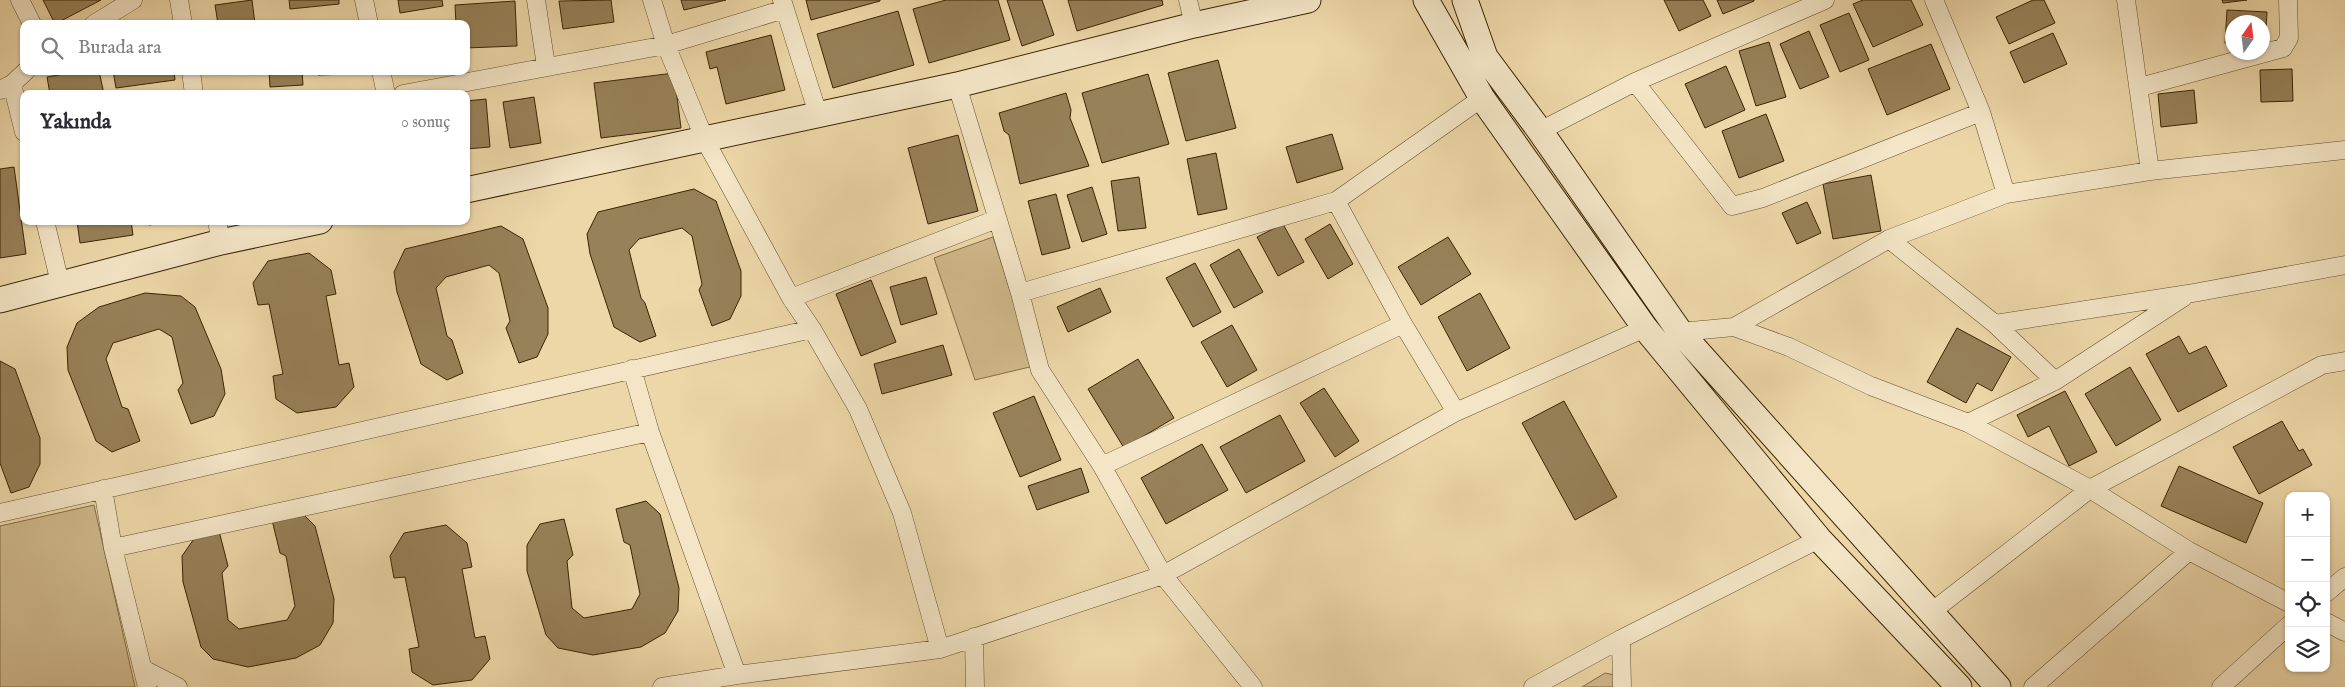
<!DOCTYPE html>
<html lang="tr">
<head>
<meta charset="utf-8">
<style>
  :root { --surface:#fff; --page:#f7f7f7; --text:#2b2b33; --muted:#7c7c81; --line:#e1e1e2 }
  body { margin:0; font-family:"IM FELL English",serif; background:var(--page); color:var(--text) }
  .controls { position:absolute; right:15px; bottom:15px; display:grid; overflow:hidden; border-radius:10px; box-shadow:0 1px 4px #0004 }
  .controls button { width:45px; height:45px; display:grid; place-items:center; padding:0; border:0; border-bottom:1px solid var(--line); background:var(--surface); color:var(--text); font:25px sans-serif }
  .compass { position:absolute; left:2225px; top:15px; width:45px; height:45px; border-radius:50%; background:var(--surface); box-shadow:0 1px 4px #0004; rotate:14deg }
  .list { margin:0; padding:0; list-style:none }
  h2 { display:flex; justify-content:space-between; align-items:center; height:65px; margin:0; padding:0 20px; font-size:21px }
  h2 small { font-size:16px; font-weight:400; color:var(--muted) }
  .icon { flex:none; width:28px; height:28px; fill:none; stroke:currentColor; stroke-width:2; stroke-linecap:round; stroke-linejoin:round }
  .map { position:relative; flex:none; width:2345px; height:687px; overflow:hidden }
  .search { position:absolute; background:var(--surface); box-shadow:0 1px 4px #0004; left:20px; top:20px; width:450px; height:55px; display:flex; align-items:center; gap:12px; box-sizing:border-box; padding:0 18px; border-radius:10px; color:var(--muted); font-size:19px }
  .panel { position:absolute; background:var(--surface); box-shadow:0 1px 4px #0004; left:20px; top:90px; width:450px; height:135px; border-radius:10px }
  .map>svg:first-child { display:block }
  .green { fill:#cfb98c; stroke:#846e47 }
  .building { fill:#978158; stroke:#3a2402 }
  .lines { fill:none; stroke-linecap:round; stroke-linejoin:round }
  .street-casing { stroke:#67512c; stroke-width:19 }
  .secondary-casing { stroke:#3a2402; stroke-width:27 }
  .street { stroke:#f3e5c6; stroke-width:18 }
  .secondary { stroke:#f3e5c6; stroke-width:25 }
</style>
</head>
<body>
<div class="map">
<svg width="2345" height="687" viewBox="0 0 2345 687">
  <rect width="100%" height="100%" fill="#edd7a8"/>
  <filter id="stains"><feTurbulence type="fractalNoise" baseFrequency=".004" numOctaves="4"/><feColorMatrix values="0 0 0 0 .2 0 0 0 0 .09 0 0 0 0 .02 0 0 0 .5 -.17"/></filter>
  <radialGradient id="worn" r=".72"><stop offset=".6" stop-color="#630" stop-opacity="0"/><stop offset="1" stop-color="#630" stop-opacity=".3"/></radialGradient>
  <path class="green" d="M 993,237 L 1034,366 L 975,380 L 934,258 Z
    M 94,505 L 135,687 L 0,687 L 0,526 Z
    M 1605,673 L 1615,675 L 1615,687 L 1582,687 Z"/>
  <path class="building" d="M 43,0 L 101,0 L 55,24 Z
    M 252,0 L 255,24 L 218,24 L 215,5 Z
    M 289,0 L 339,0 L 339,4 L 290,9 Z
    M 398,0 L 442,0 L 443,6 L 400,13 Z
    M 611,0 L 614,22 L 563,29 L 559,1 Z
    M 681,0 L 726,0 L 684,10 Z
    M 806,0 L 880,0 L 880,1 L 811,20 Z
    M 946,0 L 998,0 L 1010,40 L 929,63 L 913,9 Z
    M 1007,0 L 1042,0 L 1054,35 L 1022,46 Z
    M 1068,0 L 1162,0 L 1163,5 L 1077,31 Z
    M 1664,0 L 1703,0 L 1711,16 L 1679,31 Z
    M 1717,0 L 1754,0 L 1754,1 L 1723,14 Z
    M 1863,0 L 1911,0 L 1923,25 L 1873,47 L 1853,4 Z
    M 2033,0 L 2044,0 L 2055,23 L 2009,44 L 1996,17 Z
    M 2222,0 L 2247,0 L 2223,3 Z
    M 515,1 L 517,46 L 466,48 L 466,24 L 456,24 L 455,5 Z
    M 2227,10 L 2267,12 L 2265,46 L 2262,46 L 2262,22 L 2232,22 L 2232,44 L 2225,43 Z
    M 898,11 L 914,65 L 833,88 L 817,34 Z
    M 1849,13 L 1869,60 L 1840,72 L 1820,25 Z
    M 1809,31 L 1829,77 L 1800,89 L 1780,44 Z
    M 2053,33 L 2067,64 L 2024,83 L 2010,52 Z
    M 771,35 L 785,90 L 726,104 L 717,67 L 710,69 L 706,52 Z
    M 1769,42 L 1786,97 L 1756,106 L 1739,51 Z
    M 1931,44 L 1950,89 L 1887,115 L 1868,69 Z
    M 1218,60 L 1236,128 L 1186,141 L 1168,73 Z
    M 1726,66 L 1745,110 L 1705,128 L 1685,84 Z
    M 2292,69 L 2293,101 L 2261,102 L 2260,70 Z
    M 79,71 L 99,71 L 104,94 L 50,94 L 47,77 Z
    M 113,71 L 174,71 L 175,80 L 116,88 Z
    M 269,71 L 302,71 L 303,85 L 270,87 Z
    M 318,71 L 347,71 L 348,74 L 318,75 Z
    M 674,73 L 681,128 L 601,138 L 594,83 Z
    M 1148,74 L 1169,144 L 1102,163 L 1082,93 Z
    M 2194,90 L 2197,123 L 2161,127 L 2158,94 Z
    M 1066,93 L 1071,110 L 1070,118 L 1089,166 L 1020,184 L 1009,135 L 1004,131 L 999,113 Z
    M 534,97 L 541,143 L 510,148 L 503,102 Z
    M 486,99 L 490,147 L 466,149 L 466,101 Z
    M 1766,114 L 1784,161 L 1739,178 L 1722,131 Z
    M 1332,134 L 1343,169 L 1297,183 L 1286,147 Z
    M 958,135 L 978,211 L 928,224 L 908,148 Z
    M 1216,153 L 1227,209 L 1198,215 L 1187,159 Z
    M 14,167 L 26,254 L 0,258 L 0,169 Z
    M 1871,175 L 1881,231 L 1833,239 L 1823,184 Z
    M 1139,177 L 1146,228 L 1118,231 L 1111,181 Z
    M 1092,187 L 1107,234 L 1082,242 L 1067,195 Z
    M 694,189 L 716,201 L 741,271 L 741,296 L 730,319 L 712,326 L 699,290 L 702,284 L 692,236 L 682,228 L 639,239 L 629,250 L 641,298 L 645,303 L 656,336 L 640,342 L 614,327 L 590,254 L 587,234 L 598,212 Z
    M 1056,194 L 1070,248 L 1042,255 L 1028,201 Z
    M 1807,202 L 1821,233 L 1797,244 L 1782,213 Z
    M 77,221 L 131,221 L 133,235 L 80,243 Z
    M 149,221 L 175,221 L 149,225 Z
    M 1283,224 L 1304,262 L 1278,276 L 1257,237 Z
    M 1330,224 L 1353,264 L 1328,279 L 1305,239 Z
    M 501,226 L 523,239 L 548,308 L 548,334 L 537,357 L 519,363 L 506,328 L 510,321 L 499,273 L 489,265 L 446,277 L 436,288 L 447,336 L 452,340 L 463,373 L 447,380 L 421,364 L 397,292 L 394,272 L 405,249 Z
    M 1448,237 L 1471,274 L 1421,305 L 1398,267 Z
    M 1239,249 L 1263,292 L 1234,308 L 1210,265 Z
    M 309,253 L 331,270 L 336,294 L 326,296 L 339,365 L 349,363 L 354,387 L 336,407 L 297,413 L 276,399 L 273,376 L 283,374 L 269,304 L 258,305 L 253,283 L 268,261 Z
    M 1195,263 L 1221,312 L 1193,327 L 1166,278 Z
    M 926,277 L 937,314 L 901,325 L 890,287 Z
    M 871,280 L 896,342 L 861,356 L 836,294 Z
    M 1100,288 L 1111,312 L 1068,332 L 1057,307 Z
    M 145,293 L 181,296 L 195,307 L 221,369 L 225,394 L 214,416 L 191,424 L 178,390 L 183,383 L 172,337 L 159,329 L 113,343 L 106,359 L 122,407 L 128,409 L 140,441 L 112,452 L 96,441 L 68,370 L 67,347 L 77,323 L 99,307 Z
    M 1480,293 L 1510,348 L 1467,371 L 1438,317 Z
    M 1232,325 L 1257,370 L 1227,387 L 1201,342 Z
    M 1957,328 L 2011,357 L 1992,391 L 1977,383 L 1966,403 L 1927,382 Z
    M 2179,336 L 2189,354 L 2206,346 L 2227,386 L 2178,412 L 2146,354 Z
    M 943,345 L 952,375 L 882,394 L 874,364 Z
    M 1138,359 L 1174,418 L 1124,448 L 1088,389 Z
    M 0,361 L 15,369 L 40,438 L 40,464 L 29,487 L 11,493 L 0,463 Z
    M 2130,367 L 2161,420 L 2116,446 L 2085,394 Z
    M 1324,388 L 1359,441 L 1335,457 L 1300,403 Z
    M 2065,391 L 2097,452 L 2069,466 L 2049,426 L 2028,437 L 2017,415 Z
    M 1034,396 L 1061,460 L 1020,477 L 993,413 Z
    M 1564,401 L 1617,497 L 1575,520 L 1522,423 Z
    M 1280,415 L 1305,461 L 1246,493 L 1220,447 Z
    M 2282,421 L 2299,451 L 2303,449 L 2312,465 L 2259,494 L 2233,447 Z
    M 1202,444 L 1228,490 L 1166,524 L 1141,478 Z
    M 2179,466 L 2263,503 L 2246,543 L 2161,506 Z
    M 1081,468 L 1089,492 L 1037,510 L 1028,486 Z
    M 646,501 L 660,514 L 679,588 L 678,611 L 665,633 L 641,647 L 593,655 L 558,648 L 546,635 L 527,571 L 527,545 L 540,524 L 564,519 L 573,555 L 567,561 L 572,608 L 584,618 L 632,609 L 640,594 L 630,545 L 624,542 L 616,509 Z
    M 301,512 L 315,526 L 334,599 L 333,623 L 320,645 L 296,658 L 248,667 L 213,659 L 201,647 L 183,582 L 182,556 L 196,536 L 219,531 L 228,566 L 222,573 L 228,620 L 239,629 L 287,620 L 295,606 L 286,556 L 280,553 L 272,520 Z
    M 446,525 L 467,543 L 472,567 L 462,569 L 475,638 L 485,636 L 490,659 L 472,680 L 433,685 L 412,672 L 409,649 L 419,647 L 405,577 L 394,578 L 390,556 L 404,533 Z"/>
  <g class="lines">
    <defs>
      <path id="street" d="M 20,0 L 32,24
        M 179,0 L 183,24
        M 364,0 L 369,24
        M 536,0 L 546,66
        M 652,0 L 666,45 L 705,140 L 791,298 L 812,329 L 858,409 L 902,513 L 940,649
        M 782,0 L 818,114
        M 1188,0 L 1194,25
        M 1934,0 L 1981,112 L 2006,194
        M 2126,0 L 2150,171
        M 94,24 L 133,0
        M 191,71 L 194,94
        M 381,71 L 386,94
        M 1635,82 L 1732,206 L 1763,198 L 1981,112
        M 12,84 L 24,132
        M 957,85 L 1020,293 L 1040,370 L 1102,466 L 1163,575 L 1253,687
        M 2140,87 L 2283,48 L 2289,38 L 2288,0
        M 0,90 L 12,84 L 26,71
        M 403,94 L 666,45 L 785,9
        M 1540,131 L 1635,82 L 1825,0
        M 1336,201 L 1403,324 L 1456,412
        M 45,221 L 60,283
        M 217,221 L 221,242
        M 1889,239 L 1995,324 L 2055,381
        M 1020,293 L 1336,201 L 1482,98
        M 791,298 L 997,219
        M 1995,324 L 2188,294 L 2345,265
        M 1734,327 L 1789,347 L 1871,386 L 1968,423 L 2090,489 L 2189,551 L 2289,603
        M 1680,332 L 1734,327 L 1889,239 L 2006,194 L 2150,171 L 2345,150
        M 632,369 L 650,432 L 737,675
        M 1968,423 L 2055,381 L 2184,297
        M 1102,466 L 1403,324
        M 103,489 L 113,548 L 147,687
        M 0,513 L 812,329
        M 113,548 L 650,432
        M 2326,593 L 2345,577
        M 1930,613 L 2090,489 L 2322,365 L 2345,361
        M 2326,622 L 2345,632
        M 974,637 L 975,687
        M 1621,639 L 1622,687
        M 143,669 L 178,687
        M 662,687 L 737,675 L 940,649 L 1163,575 L 1456,412 L 1645,328
        M 1533,687 L 1621,639 L 1819,539
        M 2033,687 L 2189,551
        M 2221,687 L 2289,625"/>
      <path id="secondary" d="M 1426,0 L 1482,98 L 1645,328 L 1819,539 L 1959,687
        M 1465,0 L 1485,57 L 1540,131 L 1680,332 L 1998,687
        M 466,190 L 957,85 L 1194,25 L 1308,0
        M 0,300 L 221,242 L 320,221"/>
    </defs>
    <use href="#street" class="street-casing"/>
    <use href="#secondary" class="secondary-casing"/>
    <use href="#street" class="street"/>
    <use href="#secondary" class="secondary"/>
  </g>
  <rect width="100%" height="100%" filter="url(#stains)"/>
  <rect width="100%" height="100%" fill="url(#worn)"/>
</svg>
<div class="controls">
<button>+</button>
<button>−</button>
<button><svg class="icon" aria-label="locate" viewBox="0 0 24 24"><circle cx="12" cy="12" r="6"/><path d="M12 2v4M12 18v4M2 12h4M18 12h4"/></svg></button>
<button><svg class="icon" aria-label="layers" viewBox="0 0 24 24"><path d="M12 4l9 5-9 5-9-5zM3 14l9 5 9-5"/></svg></button>
</div>
<svg class="compass" viewBox="-18 -18 36 36"><path d="M0-13l5 13h-10z" fill="#e53935"/><path d="M0 13l5-13h-10z" fill="#7c7c81"/></svg>
<div class="search"><svg class="icon" aria-label="search" viewBox="0 0 24 24"><circle cx="10" cy="10" r="6"/><path d="M15 15l6 6"/></svg>Burada ara</div>
<section class="panel">
<h2>Yakında<small>0 sonuç</small></h2>
<ul class="list">
</ul>
</section>
</div>
</body>
</html>
